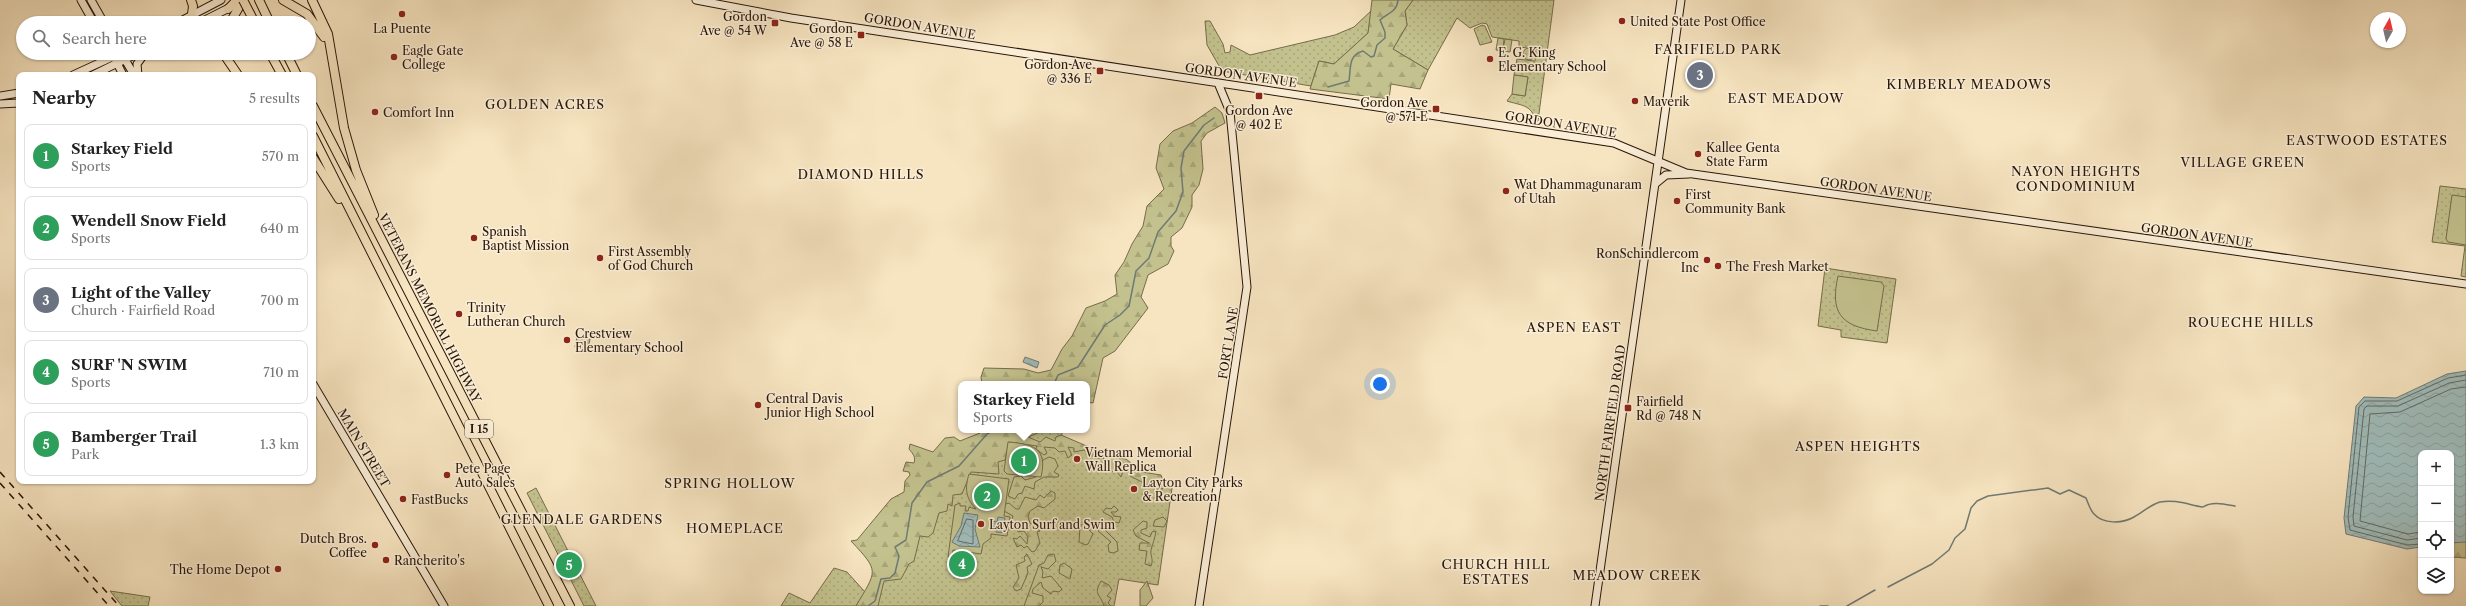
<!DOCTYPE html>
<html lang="en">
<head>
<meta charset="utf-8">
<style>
  :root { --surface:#fff; --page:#f6f6f6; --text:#222; --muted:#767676; --line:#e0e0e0; --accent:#8f2418 }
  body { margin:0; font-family:"Libre Caslon Text",serif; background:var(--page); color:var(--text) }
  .controls { position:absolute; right:12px; bottom:12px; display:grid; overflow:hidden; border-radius:8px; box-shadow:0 1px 3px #0004 }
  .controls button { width:36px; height:36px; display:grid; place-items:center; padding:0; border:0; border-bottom:1px solid var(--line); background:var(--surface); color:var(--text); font:20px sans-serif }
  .compass { position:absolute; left:2370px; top:12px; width:36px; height:36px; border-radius:50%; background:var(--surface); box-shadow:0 1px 3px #0004; rotate:8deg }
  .you { position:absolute; left:1380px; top:384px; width:14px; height:14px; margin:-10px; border:3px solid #fff; border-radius:50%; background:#1a73e8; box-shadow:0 0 0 6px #1a73e833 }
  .badge { display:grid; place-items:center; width:26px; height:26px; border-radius:50%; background:var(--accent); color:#fff; font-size:13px; font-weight:700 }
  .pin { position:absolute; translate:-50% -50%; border:2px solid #fff; box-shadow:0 1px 4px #0006 }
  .popup { position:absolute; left:958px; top:381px; width:132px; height:52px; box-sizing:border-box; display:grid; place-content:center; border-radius:8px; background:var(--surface); filter:drop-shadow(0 1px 3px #0005); font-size:13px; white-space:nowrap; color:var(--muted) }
  .popup b { font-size:15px; color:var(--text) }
  .popup::after { content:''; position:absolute; left:50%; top:100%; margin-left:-8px; border:8px solid transparent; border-top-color:var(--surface) }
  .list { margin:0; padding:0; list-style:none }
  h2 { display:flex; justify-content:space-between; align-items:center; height:52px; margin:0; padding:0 16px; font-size:17px }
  h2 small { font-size:13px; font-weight:400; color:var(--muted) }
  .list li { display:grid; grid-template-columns:26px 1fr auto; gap:12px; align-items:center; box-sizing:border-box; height:64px; margin:0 8px 8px; padding:0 8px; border:1px solid var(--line); border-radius:8px }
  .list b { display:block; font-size:15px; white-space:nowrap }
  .list p { margin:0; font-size:13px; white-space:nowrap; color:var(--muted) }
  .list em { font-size:13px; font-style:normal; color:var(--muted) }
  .icon { flex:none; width:22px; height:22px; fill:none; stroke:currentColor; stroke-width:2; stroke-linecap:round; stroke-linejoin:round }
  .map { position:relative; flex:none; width:2466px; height:606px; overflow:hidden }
  .search { position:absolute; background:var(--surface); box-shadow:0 1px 3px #0004; left:16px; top:16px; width:300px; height:44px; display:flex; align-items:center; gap:10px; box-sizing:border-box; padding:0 14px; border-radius:22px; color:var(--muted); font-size:15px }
  .panel { position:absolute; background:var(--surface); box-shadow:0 1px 3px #0004; left:16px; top:72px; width:300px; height:412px; border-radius:8px }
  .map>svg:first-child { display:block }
  .grass { fill:url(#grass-dots); stroke:#766c4b }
  .forest { fill:url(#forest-firs); stroke:#766c4b }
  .garden { fill:#c3c28e; stroke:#766c4b }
  .water { fill:url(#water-waves); stroke:#707a74 }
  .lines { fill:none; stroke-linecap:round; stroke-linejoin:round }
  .shore { stroke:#646a62; stroke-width:1 }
  .stream { stroke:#707a74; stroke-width:1.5 }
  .secondary-casing { stroke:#291608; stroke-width:9 }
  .highway-casing { stroke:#291608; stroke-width:10 }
  .secondary { stroke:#faeed7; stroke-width:7 }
  .highway { stroke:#f7e5c1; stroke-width:8 }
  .rail { stroke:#291608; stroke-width:1.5; stroke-dasharray:7 7; stroke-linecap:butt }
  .highway-bridge-casing { stroke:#291608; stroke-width:10; stroke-linecap:butt }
  .highway-bridge { stroke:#f7e5c1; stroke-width:8 }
  .poi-dot { fill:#8f2418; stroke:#faeed7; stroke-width:1.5 }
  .labels { text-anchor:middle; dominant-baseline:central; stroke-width:3; stroke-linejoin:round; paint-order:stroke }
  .shield { fill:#faeed7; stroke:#685746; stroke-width:1 }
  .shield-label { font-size:11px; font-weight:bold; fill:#291608 }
  .poi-label { font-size:12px; fill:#291608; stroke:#faeed7; text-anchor:start }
  .street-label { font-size:12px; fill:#291608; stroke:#faeed7 }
  .neighbourhood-label { font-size:13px; letter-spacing:1px; fill:#291608; stroke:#faeed7 }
</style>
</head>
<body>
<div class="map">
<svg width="2466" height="606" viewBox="0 0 2466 606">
  <defs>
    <pattern id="grass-dots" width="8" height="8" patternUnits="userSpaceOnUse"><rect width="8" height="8" fill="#c3c28e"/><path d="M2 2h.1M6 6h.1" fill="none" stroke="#a8a679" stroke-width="1.8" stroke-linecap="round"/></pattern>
    <pattern id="forest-firs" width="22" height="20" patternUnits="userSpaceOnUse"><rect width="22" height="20" fill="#c3c28e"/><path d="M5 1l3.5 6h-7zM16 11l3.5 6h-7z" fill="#a8a679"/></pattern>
    <pattern id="water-waves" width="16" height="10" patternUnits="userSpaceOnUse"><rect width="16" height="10" fill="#a0bdbc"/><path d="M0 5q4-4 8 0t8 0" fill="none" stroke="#8aa2a0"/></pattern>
  </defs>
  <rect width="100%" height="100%" fill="#f7e5c1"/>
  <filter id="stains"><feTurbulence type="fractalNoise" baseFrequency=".005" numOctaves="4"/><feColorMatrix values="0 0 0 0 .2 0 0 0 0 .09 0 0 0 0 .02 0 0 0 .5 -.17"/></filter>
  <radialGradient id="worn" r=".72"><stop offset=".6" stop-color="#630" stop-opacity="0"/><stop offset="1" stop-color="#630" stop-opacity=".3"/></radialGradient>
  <path class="grass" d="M 1413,0 L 1554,0 L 1538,121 L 1535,121 C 1533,104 1518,105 1507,101 L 1512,94 L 1525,96 L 1528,77 L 1514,75 L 1517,59 L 1535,61 L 1536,49 L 1519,47 L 1519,41 L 1492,37 L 1487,24 L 1482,23 L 1470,28 L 1457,18 L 1428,70 L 1393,49 L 1407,25 L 1405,11 Z
    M 1372,10 L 1368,33 L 1334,64 L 1319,61 L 1311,86 L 1222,71 L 1207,45 L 1205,21 L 1210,21 L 1223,44 L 1225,53 L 1230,52 L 1231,45 L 1250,55 L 1335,35 L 1354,27 Z
    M 1482,25 L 1485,26 L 1492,42 L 1480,45 L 1474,29 Z
    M1523 54a6 6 0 1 1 12 0a6 6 0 1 1-12 0Z
    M 2440,186 L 2466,189 L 2466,277 L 2461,276 L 2465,246 L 2432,242 Z
    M 1825,268 L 1896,279 L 1887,343 L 1841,337 L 1841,330 L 1818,326 Z
    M 577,337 L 590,339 L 588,349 L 575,347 Z
    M 1013,430 L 1063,430 L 1061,437 L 1117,461 L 1172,488 L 1158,585 L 1119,579 L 1114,606 L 872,606 L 880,552 Z
    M 536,488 L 596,606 L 584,606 L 527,493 Z
    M 834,568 L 847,572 L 865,592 L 856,606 L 781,606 L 789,593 L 810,603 Z
    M 110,591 L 150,597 L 148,606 L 122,606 Z"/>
  <path class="forest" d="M 1372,0 L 1413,0 L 1405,11 L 1407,25 L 1393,49 L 1428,70 L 1420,89 L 1391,84 L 1389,99 L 1310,89 L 1319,61 L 1334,64 L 1368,33 Z
    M 1215,107 L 1222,113 L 1225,123 L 1207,133 L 1201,141 L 1203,169 L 1199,185 L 1192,195 L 1192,207 L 1182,228 L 1171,237 L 1171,246 L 1174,251 L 1168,264 L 1148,275 L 1141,297 L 1148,308 L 1115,351 L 1103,358 L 1093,403 L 1087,402 L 1087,384 L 982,384 L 981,377 L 984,368 L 1024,369 L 1038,373 L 1051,370 L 1062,349 L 1072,336 L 1086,308 L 1105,301 L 1117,294 L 1115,275 L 1124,262 L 1132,244 L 1143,226 L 1147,206 L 1164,189 L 1156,168 L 1160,144 L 1173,131 L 1192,123 Z
    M 982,430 L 1045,430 L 1028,437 L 1040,442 L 1046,437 L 1055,441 L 1056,437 L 1061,435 L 1103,453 L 1108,451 L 1115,455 L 1119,455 L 1119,458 L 1126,459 L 1142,472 L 1161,475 L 1165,486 L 1162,489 L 1150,486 L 1130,476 L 1129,471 L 1124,468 L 1121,477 L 1115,469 L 1113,472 L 1108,469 L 1108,463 L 1104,462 L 1103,457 L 1096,459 L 1084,450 L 1074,452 L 1074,448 L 1068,447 L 1072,455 L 1068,458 L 1065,451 L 1059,452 L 1055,448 L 1044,447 L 1047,453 L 1044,455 L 1036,449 L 1037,446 L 1009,442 L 1005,460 L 998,462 L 999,474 L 971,472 L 962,494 L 953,495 L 952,506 L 948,504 L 947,511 L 939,513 L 933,533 L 928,537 L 920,536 L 914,561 L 909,564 L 901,579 L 884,581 L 878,606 L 856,606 C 877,570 880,572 851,541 L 857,540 L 891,499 L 904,492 L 905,481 L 910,475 L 909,472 L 903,471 L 906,462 L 914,463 C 916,457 913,454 909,449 L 910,444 L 933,452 L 945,438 L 954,437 L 960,441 L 980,433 Z
    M 1049,457 L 1055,459 L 1058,466 L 1054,472 L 1059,475 L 1058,477 L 1044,477 L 1035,482 L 1034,489 L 1025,486 L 1022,493 L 1018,494 L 1015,499 L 1008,496 L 1014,477 L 1021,476 L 1025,480 L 1036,477 L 1043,460 Z
    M 1051,491 L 1055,493 L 1055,499 L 1044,508 L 1038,506 L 1030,511 L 1028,517 L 1030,523 L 1040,531 L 1037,532 L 1040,543 L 1035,551 L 1032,552 L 1027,546 L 1024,548 L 1021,545 L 1017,547 L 1013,538 L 1017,539 L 1020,536 L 1027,544 L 1028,537 L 1024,531 L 1018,532 L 1016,527 L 1010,526 L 1013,516 L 1004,511 L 1003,505 L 1009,503 L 1016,509 L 1019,509 L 1025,497 L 1036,500 L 1040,495 L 1044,498 Z
    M 1114,506 L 1118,510 L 1116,512 L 1111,512 L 1114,516 L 1121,517 L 1119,523 L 1114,522 L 1112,517 L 1103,512 L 1106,508 L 1111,509 Z
    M 1163,517 L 1167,521 L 1164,527 L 1153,526 L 1155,520 Z
    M 1088,520 L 1092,521 L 1089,530 L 1093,534 L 1088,544 L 1085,545 L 1079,542 L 1080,527 L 1075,521 L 1081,525 L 1086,524 Z
    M 1143,521 L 1147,522 L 1147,528 L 1141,530 L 1141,533 L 1150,537 L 1152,532 L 1156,531 C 1155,538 1153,543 1151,550 C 1150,556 1154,559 1151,566 L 1145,564 L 1147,551 L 1139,550 L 1140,543 L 1149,543 L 1136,536 L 1133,530 Z
    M 1102,527 L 1117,542 L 1118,551 L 1113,553 L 1109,552 L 1108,545 L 1111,542 L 1098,531 Z
    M 2461,541 L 2466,542 L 2466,558 L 2451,557 L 2451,543 Z
    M 1027,554 L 1032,564 L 1027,567 L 1028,573 L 1021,589 L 1016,591 L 1013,587 L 1019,578 L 1016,565 L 1025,561 L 1024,557 Z
    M 1054,554 L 1056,561 L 1048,569 L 1041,567 L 1043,572 L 1042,578 L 1051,576 L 1062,589 L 1059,592 L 1053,591 L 1051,594 L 1043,588 L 1041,582 L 1033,589 L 1032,593 L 1043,596 L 1043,602 L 1039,606 L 1024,606 L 1039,565 L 1044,563 L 1048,555 Z
    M 1064,563 L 1072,569 L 1070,579 L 1059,573 L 1060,565 Z
    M 1101,581 L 1109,585 L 1112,590 L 1107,596 L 1111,598 L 1108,603 L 1111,606 L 1104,606 C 1100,593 1093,595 1101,581 Z
    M 1147,581 L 1153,598 L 1146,606 L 1140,606 L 1140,590 Z"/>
  <path class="garden" d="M 1498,38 L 1504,39 L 1503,49 L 1505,39 L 1512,40 L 1510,52 L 1496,50 Z
    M 1514,75 L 1528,77 L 1525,96 L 1512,94 Z
    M 2452,195 L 2466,197 L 2466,245 L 2448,242 L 2446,239 Z
    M 1838,276 L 1881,282 L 1884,286 L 1877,331 C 1840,326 1830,312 1838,276 Z
    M 1008,442 C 1033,444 1048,448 1041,477 L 1007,474 L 1004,471 Z
    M 969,474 L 1009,479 L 1004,516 L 1010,517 L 1007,536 L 991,534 L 991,538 L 983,544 L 981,554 L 953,550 L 952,558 L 948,557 L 955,505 L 960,503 L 960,506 L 966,506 L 965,511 L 968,511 L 969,507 L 976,509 C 965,498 965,487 969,474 Z"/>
  <path class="water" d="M 1025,357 L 1039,362 L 1037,368 L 1023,362 Z
    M 2466,371 L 2466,542 L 2451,543 L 2451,453 L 2421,453 L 2421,547 L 2407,549 L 2346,534 L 2344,518 L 2356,406 L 2364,397 L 2396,398 L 2447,374 Z
    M 964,513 L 978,515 L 975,529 L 980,547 L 959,546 L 952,542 L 961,526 Z
    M 998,517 L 1005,518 L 1003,529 L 1006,529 L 1006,533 L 996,532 L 997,527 L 991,526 L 992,521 L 997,522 Z"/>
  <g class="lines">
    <path class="shore" d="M 967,519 L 973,520 L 973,544 L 958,541 Z
      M 2421,532 L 2408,534 L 2360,521 L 2370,414 L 2400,412 L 2451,389 L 2466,387
      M 2421,538 L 2407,540 L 2354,526 L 2353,517 L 2364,409 L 2367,406 L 2398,406 L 2449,383 L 2466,380
      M 2421,544 L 2407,545 L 2350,530 L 2348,517 L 2359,407 L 2365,401 L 2397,401 L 2448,378 L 2466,375"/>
    <path class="stream" d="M 1328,87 L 1349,81 C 1351,68 1348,55 1363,51 L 1371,57 L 1374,56 L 1377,45 L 1385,38 L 1385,32 L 1380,20 C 1388,13 1397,12 1398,0
      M 1054,384 L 1058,375 L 1078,367 L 1105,325 L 1120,315 L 1129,306 L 1136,271 L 1149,258 L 1158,232 L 1176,211 L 1183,192 L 1181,168 L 1184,151 L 1204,125 L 1214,118
      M 1888,587 L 1932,564 L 1949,550 L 1955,538 L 1965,529 L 1971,508 L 1977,501 L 1988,496 L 2048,488 L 2060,494 L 2069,490 L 2086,498 C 2088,503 2090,510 2094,514 C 2103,524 2122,524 2134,517 C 2143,512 2150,505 2160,502 C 2176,499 2189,505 2203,507 C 2212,501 2224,504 2235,506
      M 868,606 L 875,601 L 881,579 L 890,578 L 895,573 L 899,556 L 895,547 L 906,540 L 912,503 L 927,482 L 959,466 L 987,434 L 994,430
      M 1820,606 L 1828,606
      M 1847,606 L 1875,590"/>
    <defs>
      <path id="secondary" d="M 81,0 L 94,23
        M 91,0 L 104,23
        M 696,0 L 791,18 L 1614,143 L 1686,173 L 2466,284
        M 177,23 L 221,0
        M 199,23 L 233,6
        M 123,56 L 134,75
        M 115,59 L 123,75
        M 73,75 L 121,53
        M 93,75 L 138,53
        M 138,75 L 137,64 L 145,53
        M 0,96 L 19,93
        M 0,104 L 19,103
        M 1655,184 L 1666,175 L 1689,174
        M 313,384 L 444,606
        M 1199,606 L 1247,287 L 1230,112 L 1218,83
        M 1595,606 L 1681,0"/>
      <path id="highway" d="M 191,0 L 193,6 L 192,14
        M 259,0 L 270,23
        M 283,0 L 307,14 L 324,37
        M 312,0 L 328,34 L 344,128 L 356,170 L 374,215
        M 228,9 L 237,0
        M 230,23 L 243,0
        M 223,53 L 238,75
        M 270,53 L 282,75
        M 286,53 L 297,75
        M 313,106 L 570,606
        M 313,136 L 549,606
        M 313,158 L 339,199"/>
    </defs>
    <use href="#secondary" class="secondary-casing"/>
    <use href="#highway" class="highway-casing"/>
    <use href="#secondary" class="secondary"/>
    <use href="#highway" class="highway"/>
    <path class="rail" d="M 0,472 L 119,606
      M 0,483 L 109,606"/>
    <defs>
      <path id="highway-bridge" d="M 243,0 L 255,23"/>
    </defs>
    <use href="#highway-bridge" class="highway-bridge-casing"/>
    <use href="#highway-bridge" class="highway-bridge"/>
  </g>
  <g class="poi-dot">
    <circle cx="402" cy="14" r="4"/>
    <circle cx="1622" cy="21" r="4"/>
    <rect x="771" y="19" width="8" height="8" rx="2"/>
    <rect x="857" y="31" width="8" height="8" rx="2"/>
    <circle cx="394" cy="57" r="4"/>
    <circle cx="1490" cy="59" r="4"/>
    <rect x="1096" y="67" width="8" height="8" rx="2"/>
    <rect x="1255" y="92" width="8" height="8" rx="2"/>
    <circle cx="1635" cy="101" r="4"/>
    <rect x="1432" y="105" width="8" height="8" rx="2"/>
    <circle cx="375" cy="112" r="4"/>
    <circle cx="1698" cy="154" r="4"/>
    <circle cx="1506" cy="191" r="4"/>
    <circle cx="1677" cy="201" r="4"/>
    <circle cx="474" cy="238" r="4"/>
    <circle cx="600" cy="258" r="4"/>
    <circle cx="1707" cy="260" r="4"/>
    <circle cx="1718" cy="266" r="4"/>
    <circle cx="459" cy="314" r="4"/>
    <circle cx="567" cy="340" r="4"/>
    <circle cx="758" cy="405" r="4"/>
    <rect x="1624" y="404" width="8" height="8" rx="2"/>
    <circle cx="1077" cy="459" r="4"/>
    <circle cx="447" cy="475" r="4"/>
    <circle cx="1134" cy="489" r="4"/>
    <circle cx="403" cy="499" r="4"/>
    <circle cx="981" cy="524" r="4"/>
    <circle cx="375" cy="545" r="4"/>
    <circle cx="386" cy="560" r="4"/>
    <circle cx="278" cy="569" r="4"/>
  </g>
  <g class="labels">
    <rect class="shield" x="465" y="420" width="28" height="18" rx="3"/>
    <g class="shield-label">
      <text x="479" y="429">I 15</text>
    </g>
    <g class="poi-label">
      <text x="767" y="16" text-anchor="end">Gordon<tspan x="767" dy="14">Ave @ 54 W</tspan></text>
      <text x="1630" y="21">United State Post Office</text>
      <text x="402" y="28" text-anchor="middle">La Puente</text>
      <text x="853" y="28" text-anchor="end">Gordon<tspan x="853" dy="14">Ave @ 58 E</tspan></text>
      <text x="402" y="50">Eagle Gate<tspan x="402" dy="14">College</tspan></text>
      <text x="1498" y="52">E. G. King<tspan x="1498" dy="14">Elementary School</tspan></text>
      <text x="1092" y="64" text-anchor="end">Gordon Ave<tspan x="1092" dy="14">@ 336 E</tspan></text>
      <text x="1643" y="101">Maverik</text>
      <text x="1428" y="102" text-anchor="end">Gordon Ave<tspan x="1428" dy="14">@ 571 E</tspan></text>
      <text x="1259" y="110" text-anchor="middle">Gordon Ave<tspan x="1259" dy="14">@ 402 E</tspan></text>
      <text x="383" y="112">Comfort Inn</text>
      <text x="1706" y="147">Kallee Genta<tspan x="1706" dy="14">State Farm</tspan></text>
      <text x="1514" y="184">Wat Dhammagunaram<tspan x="1514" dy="14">of Utah</tspan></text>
      <text x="1685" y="194">First<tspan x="1685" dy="14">Community Bank</tspan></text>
      <text x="482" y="231">Spanish<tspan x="482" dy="14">Baptist Mission</tspan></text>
      <text x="608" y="251">First Assembly<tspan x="608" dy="14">of God Church</tspan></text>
      <text x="1699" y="253" text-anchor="end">RonSchindlercom<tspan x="1699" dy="14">Inc</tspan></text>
      <text x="1726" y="266">The Fresh Market</text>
      <text x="467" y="307">Trinity<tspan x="467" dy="14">Lutheran Church</tspan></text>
      <text x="575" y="333">Crestview<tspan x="575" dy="14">Elementary School</tspan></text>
      <text x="766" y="398">Central Davis<tspan x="766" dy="14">Junior High School</tspan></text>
      <text x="1636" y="401">Fairfield<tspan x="1636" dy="14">Rd @ 748 N</tspan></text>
      <text x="1085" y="452">Vietnam Memorial<tspan x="1085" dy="14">Wall Replica</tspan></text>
      <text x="455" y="468">Pete Page<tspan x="455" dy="14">Auto Sales</tspan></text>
      <text x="1142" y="482">Layton City Parks<tspan x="1142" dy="14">&amp; Recreation</tspan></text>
      <text x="411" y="499">FastBucks</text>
      <text x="989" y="524">Layton Surf and Swim</text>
      <text x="367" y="538" text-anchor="end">Dutch Bros.<tspan x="367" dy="14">Coffee</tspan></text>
      <text x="394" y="560">Rancherito's</text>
      <text x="270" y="569" text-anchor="end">The Home Depot</text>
    </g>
    <g class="street-label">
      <text transform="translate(920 26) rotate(9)">GORDON AVENUE</text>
      <text transform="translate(1241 75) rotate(8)">GORDON AVENUE</text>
      <text transform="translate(1561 124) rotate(9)">GORDON AVENUE</text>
      <text transform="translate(1876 189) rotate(8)">GORDON AVENUE</text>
      <text transform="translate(2197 235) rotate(8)">GORDON AVENUE</text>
      <text transform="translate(430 308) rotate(63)">VETERANS MEMORIAL HIGHWAY</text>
      <text transform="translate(1228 343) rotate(-81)">FORT LANE</text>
      <text transform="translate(1610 423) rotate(-82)">NORTH FAIRFIELD ROAD</text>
      <text transform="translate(364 448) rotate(59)">MAIN STREET</text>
    </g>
    <g class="neighbourhood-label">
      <text x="1718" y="49">FARIFIELD PARK</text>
      <text x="1969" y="84">KIMBERLY MEADOWS</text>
      <text x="1786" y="98">EAST MEADOW</text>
      <text x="545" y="104">GOLDEN ACRES</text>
      <text x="2367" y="140">EASTWOOD ESTATES</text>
      <text x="2243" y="162">VILLAGE GREEN</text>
      <text x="2076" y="171">NAYON HEIGHTS<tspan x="2076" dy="15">CONDOMINIUM</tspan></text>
      <text x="861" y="174">DIAMOND HILLS</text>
      <text x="2251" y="322">ROUECHE HILLS</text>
      <text x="1574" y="327">ASPEN EAST</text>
      <text x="1858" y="446">ASPEN HEIGHTS</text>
      <text x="730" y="483">SPRING HOLLOW</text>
      <text x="582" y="519">GLENDALE GARDENS</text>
      <text x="735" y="528">HOMEPLACE</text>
      <text x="1496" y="564">CHURCH HILL<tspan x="1496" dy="15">ESTATES</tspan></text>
      <text x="1637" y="575">MEADOW CREEK</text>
    </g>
  </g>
  <rect width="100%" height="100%" filter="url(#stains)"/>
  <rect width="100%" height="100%" fill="url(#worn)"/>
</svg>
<div class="controls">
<button>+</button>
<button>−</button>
<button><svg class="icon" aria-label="locate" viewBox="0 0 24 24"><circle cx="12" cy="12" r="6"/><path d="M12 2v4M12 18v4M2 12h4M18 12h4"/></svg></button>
<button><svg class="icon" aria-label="layers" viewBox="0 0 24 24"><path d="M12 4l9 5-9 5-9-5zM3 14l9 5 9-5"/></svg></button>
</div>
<svg class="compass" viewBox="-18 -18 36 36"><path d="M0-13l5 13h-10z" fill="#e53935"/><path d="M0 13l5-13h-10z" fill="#767676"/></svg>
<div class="you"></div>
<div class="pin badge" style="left:1024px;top:461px;background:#2e9e5b">1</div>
<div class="popup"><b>Starkey Field</b>Sports</div>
<div class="pin badge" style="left:987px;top:496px;background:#2e9e5b">2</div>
<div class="pin badge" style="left:1700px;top:75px;background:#6b7280">3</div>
<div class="pin badge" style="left:962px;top:564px;background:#2e9e5b">4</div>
<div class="pin badge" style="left:569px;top:565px;background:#2e9e5b">5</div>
<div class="search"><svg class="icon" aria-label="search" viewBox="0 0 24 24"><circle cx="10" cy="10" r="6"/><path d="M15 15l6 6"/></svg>Search here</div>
<section class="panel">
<h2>Nearby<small>5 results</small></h2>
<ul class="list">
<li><span class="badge" style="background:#2e9e5b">1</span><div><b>Starkey Field</b><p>Sports</p></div><em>570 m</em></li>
<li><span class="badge" style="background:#2e9e5b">2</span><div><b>Wendell Snow Field</b><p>Sports</p></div><em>640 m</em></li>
<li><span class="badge" style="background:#6b7280">3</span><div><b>Light of the Valley</b><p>Church · Fairfield Road</p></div><em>700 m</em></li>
<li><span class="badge" style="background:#2e9e5b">4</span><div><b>SURF 'N SWIM</b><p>Sports</p></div><em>710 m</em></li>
<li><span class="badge" style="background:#2e9e5b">5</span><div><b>Bamberger Trail</b><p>Park</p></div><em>1.3 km</em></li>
</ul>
</section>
</div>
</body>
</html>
